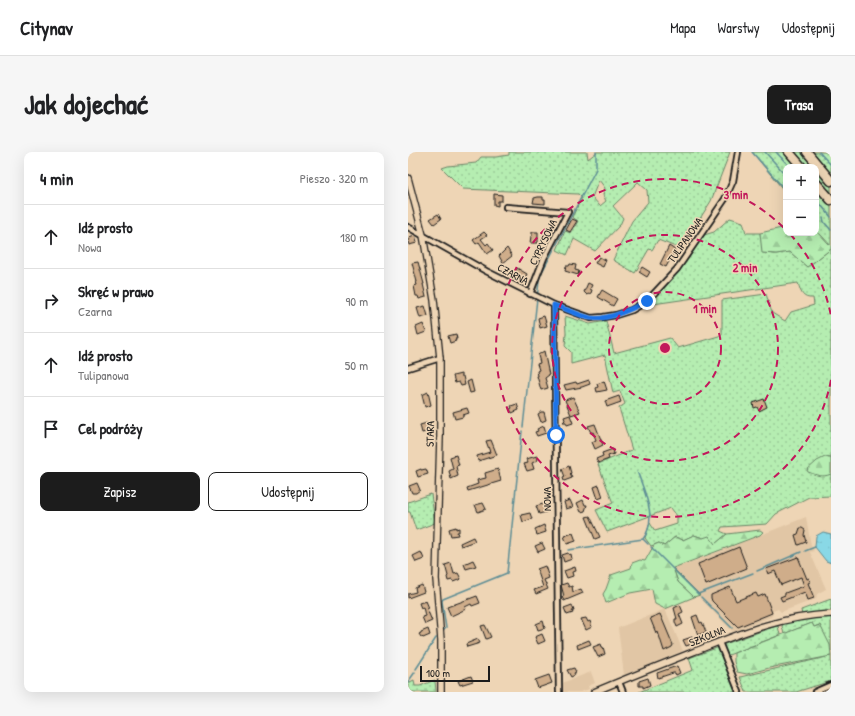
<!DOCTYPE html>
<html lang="pl">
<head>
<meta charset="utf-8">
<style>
  :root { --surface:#fff; --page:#f6f6f6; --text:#202124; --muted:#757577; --line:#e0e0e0; --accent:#1c1c1c }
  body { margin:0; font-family:"Patrick Hand",sans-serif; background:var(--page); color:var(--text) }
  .controls { position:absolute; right:12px; top:12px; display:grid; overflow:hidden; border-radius:8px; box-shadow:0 4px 16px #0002 }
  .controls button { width:36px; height:36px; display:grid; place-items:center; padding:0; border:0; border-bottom:1px solid var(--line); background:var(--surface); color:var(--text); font:20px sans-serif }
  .scale { position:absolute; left:12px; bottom:10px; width:70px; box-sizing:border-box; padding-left:4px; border:2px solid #1c1c1c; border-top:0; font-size:11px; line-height:14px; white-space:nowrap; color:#1c1c1c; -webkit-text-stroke:3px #eed5b5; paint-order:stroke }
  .stop { position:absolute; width:12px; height:12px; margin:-9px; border:3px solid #1a73e8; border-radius:50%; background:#fff }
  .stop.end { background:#1a73e8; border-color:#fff; box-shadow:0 1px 4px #0008 }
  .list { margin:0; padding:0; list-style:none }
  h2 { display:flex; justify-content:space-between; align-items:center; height:52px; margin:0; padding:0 16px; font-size:17px }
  h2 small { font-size:13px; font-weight:400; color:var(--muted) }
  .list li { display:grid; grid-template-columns:26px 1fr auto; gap:12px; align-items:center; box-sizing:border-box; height:64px; padding:0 16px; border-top:1px solid var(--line) }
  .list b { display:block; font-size:15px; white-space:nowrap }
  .list p { margin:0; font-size:13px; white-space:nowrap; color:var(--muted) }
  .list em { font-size:13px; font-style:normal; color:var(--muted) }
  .actions { display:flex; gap:8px; padding:12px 16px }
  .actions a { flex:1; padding:9px 0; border:1px solid var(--accent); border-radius:8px; text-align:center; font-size:14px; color:var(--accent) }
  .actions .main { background:var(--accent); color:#fff }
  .icon { flex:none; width:22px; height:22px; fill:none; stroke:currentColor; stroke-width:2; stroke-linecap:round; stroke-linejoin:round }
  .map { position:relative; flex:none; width:423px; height:540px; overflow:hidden; border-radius:8px }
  header { display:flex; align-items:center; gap:24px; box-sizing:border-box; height:56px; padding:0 20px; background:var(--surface); border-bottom:1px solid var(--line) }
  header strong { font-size:19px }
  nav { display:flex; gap:22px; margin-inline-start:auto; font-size:14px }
  .intro { display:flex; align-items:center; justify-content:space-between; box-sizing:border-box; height:96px; padding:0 24px }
  h1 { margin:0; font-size:28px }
  .button { padding:10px 18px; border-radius:8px; background:var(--accent); color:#fff; font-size:14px; font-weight:700 }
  main { display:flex; gap:24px; padding:0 24px }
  aside { flex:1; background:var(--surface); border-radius:8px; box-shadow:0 4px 16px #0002 }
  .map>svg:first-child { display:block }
  .built { fill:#e1c6a5 }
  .grass { fill:url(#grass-dots); stroke:#688466; fill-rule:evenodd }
  .forest { fill:url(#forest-firs); stroke:#688466 }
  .water { fill:url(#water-ripples); stroke:#5d8d95 }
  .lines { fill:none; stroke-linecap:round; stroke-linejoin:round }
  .stream { stroke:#5d8d95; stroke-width:1.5 }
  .building { fill:#cfad8a; stroke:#1c1c1c }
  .minor-casing { stroke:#1c1c1c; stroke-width:8 }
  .tertiary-casing { stroke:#1c1c1c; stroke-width:8 }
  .motorway-casing { stroke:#1c1c1c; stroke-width:11 }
  .minor { stroke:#eed5b5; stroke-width:4.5 }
  .tertiary { stroke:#eed5b5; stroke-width:5.5 }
  .motorway { stroke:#eed5b5; stroke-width:8 }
  .route { stroke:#1a73e8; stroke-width:5 }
  .ring { fill:none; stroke:#c2185b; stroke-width:2; stroke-dasharray:7 5 }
  .labels { text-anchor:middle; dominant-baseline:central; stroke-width:3; stroke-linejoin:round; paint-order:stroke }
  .street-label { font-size:11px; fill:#1c1c1c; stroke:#eed5b5 }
  .centre { fill:#c2185b; stroke:#eed5b5; stroke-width:2 }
  .ring-label { font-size:12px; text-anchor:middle; font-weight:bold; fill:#c2185b; stroke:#eed5b5; stroke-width:3; stroke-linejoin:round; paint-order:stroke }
</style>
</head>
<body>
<header>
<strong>Citynav</strong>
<nav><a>Mapa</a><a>Warstwy</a><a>Udostępnij</a></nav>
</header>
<div class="intro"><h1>Jak dojechać</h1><a class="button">Trasa</a></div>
<main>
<aside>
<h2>4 min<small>Pieszo · 320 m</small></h2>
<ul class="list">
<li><svg class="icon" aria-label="ahead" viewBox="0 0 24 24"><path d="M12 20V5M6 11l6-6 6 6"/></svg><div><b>Idź prosto</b><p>Nowa</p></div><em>180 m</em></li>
<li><svg class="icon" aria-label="right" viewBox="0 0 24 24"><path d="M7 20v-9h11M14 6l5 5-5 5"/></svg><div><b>Skręć w prawo</b><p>Czarna</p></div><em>90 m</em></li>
<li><svg class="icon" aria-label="ahead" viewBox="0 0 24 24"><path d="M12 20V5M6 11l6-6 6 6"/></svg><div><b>Idź prosto</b><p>Tulipanowa</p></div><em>50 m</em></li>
<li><svg class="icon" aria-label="arrive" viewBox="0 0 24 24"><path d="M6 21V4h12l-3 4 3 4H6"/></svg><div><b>Cel podróży</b></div></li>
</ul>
<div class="actions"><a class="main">Zapisz</a><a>Udostępnij</a></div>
</aside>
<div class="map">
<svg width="423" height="540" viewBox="0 0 423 540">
  <defs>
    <pattern id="grass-dots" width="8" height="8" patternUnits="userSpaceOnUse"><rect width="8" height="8" fill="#b5edb1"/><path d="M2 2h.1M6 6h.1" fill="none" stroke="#9bcb98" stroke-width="1.8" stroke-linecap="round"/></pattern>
    <pattern id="forest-firs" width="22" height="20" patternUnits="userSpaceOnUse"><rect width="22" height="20" fill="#b5edb1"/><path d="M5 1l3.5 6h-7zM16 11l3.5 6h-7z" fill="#9bcb98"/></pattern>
    <pattern id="water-ripples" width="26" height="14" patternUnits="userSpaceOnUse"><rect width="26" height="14" fill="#89d8e6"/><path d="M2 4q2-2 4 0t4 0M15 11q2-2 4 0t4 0" fill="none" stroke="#76b9c5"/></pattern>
  </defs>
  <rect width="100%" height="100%" fill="#eed5b5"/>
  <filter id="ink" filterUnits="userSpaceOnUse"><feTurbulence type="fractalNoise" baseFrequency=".025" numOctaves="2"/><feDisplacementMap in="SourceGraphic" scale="8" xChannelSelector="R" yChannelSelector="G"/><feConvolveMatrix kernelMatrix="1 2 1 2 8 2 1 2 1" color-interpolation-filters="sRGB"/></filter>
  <g filter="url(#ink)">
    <path class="built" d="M 398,365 L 403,394 L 406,399 L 402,400 L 418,437 L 409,442 L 408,447 L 373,460 L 370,457 L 365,459 L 365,462 L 363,465 L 328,479 L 324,479 L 291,445 L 292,443 L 265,416 L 292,407 Z
      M 257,457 L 275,499 L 216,523 L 210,476 Z
      M 183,520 L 187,531 L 180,534 L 181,537 L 172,540 L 155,540 L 154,531 Z"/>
    <path class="grass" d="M 101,0 L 179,0 L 180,7 L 189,0 L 322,0 L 303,49 L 273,97 L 250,88 L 244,98 L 241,97 L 227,121 L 205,108 L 224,69 L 240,50 L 239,38 L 230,30 L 205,54 L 215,66 L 212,73 L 187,99 L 166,87 L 159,103 L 149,98 L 157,79 L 163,81 L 170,69 L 164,65 L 174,46 L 170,42 L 55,37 L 34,16 L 40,14 L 68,11 L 73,5 L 88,5 L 101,3 ZM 191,28 L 197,36 L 195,43 L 198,49 L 192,54 L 184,45 Z
      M 344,0 L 423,0 L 423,94 L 408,78 L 408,15 L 378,15 L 378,41 Z
      M 322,66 L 335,70 L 338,81 L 352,81 L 355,101 L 368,102 L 382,100 L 399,115 L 423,97 L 423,344 L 401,345 L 368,362 L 359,372 L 314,375 L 312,379 L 319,382 L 307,392 L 295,386 L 286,383 L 275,388 L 267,385 L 256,394 L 251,391 L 243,394 L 237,386 L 242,371 L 247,379 L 269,372 L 269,364 L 263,356 L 199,380 L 188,358 L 205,351 L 190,312 L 224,298 L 211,256 L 217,252 L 212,239 L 205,241 L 197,203 L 163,212 L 163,200 L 157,194 L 158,181 L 157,164 L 182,172 L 198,169 L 206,201 L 262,186 L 270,196 L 314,183 L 314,148 L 358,142 L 364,161 L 377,169 L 383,160 L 406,153 L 405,146 C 394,147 393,140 390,131 L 238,153 L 250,144 L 282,104 L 296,83 L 306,80 Z
      M 23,342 L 27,371 L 8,378 L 2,360 L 0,360 L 0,350 Z
      M 265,416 L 292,443 L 286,445 L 270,430 Z
      M 423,447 L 423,499 L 411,473 L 406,475 L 404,471 L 376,482 L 374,474 L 376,471 L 395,468 L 393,458 Z
      M 368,474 L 370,474 L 372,483 L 318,504 L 314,493 Z
      M 311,495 L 327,540 L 231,540 L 285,518 L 281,506 Z
      M 423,504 L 423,529 L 388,540 L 338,540 L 332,525 Z
      M 6,528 L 7,534 L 12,534 L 27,528 L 28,540 L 0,540 L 0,531 Z"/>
    <path class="forest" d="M 378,75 L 378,81 L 408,81 L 408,78 L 423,94 L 423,97 L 399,115 L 382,100 L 368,102 L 354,101 L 352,81 Z
      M 417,305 L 423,306 L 423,322 C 414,326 409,323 400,320 L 399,318 L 409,309 Z
      M 352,378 L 355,380 L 352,383 L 265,416 L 270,430 L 286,445 L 257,457 L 247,452 L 244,437 L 222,441 L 198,451 L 195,442 L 198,437 L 203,423 L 223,416 L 224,411 L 232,408 L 237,409 L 246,393 L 251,391 L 256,394 L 267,385 L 275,388 L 286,383 L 295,386 L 301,384 L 307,392 L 319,382 Z
      M 404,471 L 406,475 L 412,473 L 422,493 L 423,504 L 361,516 L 339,522 L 329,520 L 326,510 L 326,501 Z"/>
    <path class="water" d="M 415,380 L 423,382 L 423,411 L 418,409 L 407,395 L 408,384 Z"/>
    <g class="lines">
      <path class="stream" d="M 344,0 L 378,39
        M 357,0 L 378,23
        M 368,0 L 382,15
        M 411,0 L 423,13
        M 408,47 L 423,65
        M 408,59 L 411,61
        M 415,66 L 416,70 L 423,78
        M 408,74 L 410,76
        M 115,275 L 131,128 L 133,122 L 188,17 L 188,0
        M 229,319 C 237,341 250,367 235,387
        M 243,395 L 290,442 L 345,421
        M 160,398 L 235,387 L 240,392
        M 397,399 L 407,395
        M 349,419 L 393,400
        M 293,445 L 324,476
        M 36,478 L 38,476 L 34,449 L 35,447 L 99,421 L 114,279
        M 8,517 L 28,486
        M 0,530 L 7,520"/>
    </g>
    <path class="building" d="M 86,42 L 94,43 L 94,49 L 90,49 L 90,54 L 86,53 Z
      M 130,45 L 135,45 L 135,48 L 137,48 L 137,52 L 125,51 L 126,46 Z
      M 30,62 L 33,67 L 26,72 L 22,67 Z
      M 164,67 L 169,69 L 162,80 L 158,78 Z
      M 76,80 L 79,83 L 73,87 L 78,93 L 80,91 L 85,98 L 79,102 L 71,90 L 68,92 L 65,88 Z
      M 124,80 L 130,80 L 130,91 L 122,91 L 123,84 L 124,84 Z
      M 7,84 L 9,91 L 1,93 L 0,89 L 2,88 L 1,86 Z
      M 261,94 L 267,98 L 258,115 L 252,112 Z
      M 99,96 L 104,104 L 95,111 L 91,104 Z
      M 191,105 L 198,108 L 195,115 L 187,111 Z
      M 10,110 L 16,132 L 15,132 L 18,145 L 11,147 L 10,144 L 8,144 L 6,134 L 9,133 L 8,130 L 9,130 L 4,111 Z
      M 162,112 L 168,113 L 167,118 L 171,119 L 170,123 L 157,119 L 158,114 L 161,114 Z
      M 234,115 L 242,120 L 239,125 L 231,120 Z
      M 109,116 L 119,122 L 116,128 L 106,122 Z
      M 180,131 L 184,133 L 182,137 L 184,138 L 183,141 L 179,143 L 176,140 Z
      M 194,138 L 209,147 L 205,154 L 190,145 Z
      M 17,154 L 20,164 L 12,166 L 9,156 Z
      M 136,164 L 139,174 L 132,176 L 130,166 Z
      M 15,172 L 18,180 L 10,183 L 8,175 Z
      M 48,182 L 49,187 L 47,187 L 48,189 L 42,191 L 40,184 Z
      M 136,199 L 141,223 L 137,226 L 140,236 L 133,238 L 129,224 L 130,224 L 129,219 L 131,218 L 129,212 L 132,211 L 130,203 Z
      M 53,222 L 53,224 L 55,224 L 57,233 L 53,234 L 51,230 L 47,231 L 45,224 Z
      M 63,228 L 66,240 L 62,241 L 59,230 Z
      M 181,228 L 182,232 L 174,235 L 158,238 L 156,233 L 168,230 L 169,232 Z
      M 196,229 L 199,238 L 189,240 L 188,236 L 190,235 L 189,232 Z
      M 20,240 L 23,253 L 17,255 L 14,243 Z
      M 211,244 L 213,250 L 199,255 L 197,249 Z
      M 165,245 L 172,260 L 163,263 L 157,248 Z
      M 356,247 L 359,255 L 351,259 L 349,255 L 346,256 L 345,251 Z
      M 109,252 L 111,258 L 104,261 L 102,257 L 104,256 L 103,254 Z
      M 59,256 L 61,261 L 55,263 L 55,265 L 47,267 L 45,260 Z
      M 133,260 L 136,260 L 138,268 L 133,270 L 130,262 Z
      M 162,263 L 165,271 L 159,273 L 158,270 L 155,270 L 157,268 L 156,265 Z
      M 19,271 L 21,279 L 14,281 L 12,273 Z
      M 187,272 L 195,293 L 187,297 L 184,290 L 188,288 L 185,280 L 183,281 L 180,274 Z
      M 136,274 L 138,281 L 129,284 L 127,280 L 130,279 L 129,277 Z
      M 83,288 L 89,303 L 70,309 L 69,304 L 82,300 L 78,289 Z
      M 205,297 L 206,302 L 200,304 L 201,307 L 190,311 L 188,307 L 195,304 L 194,301 Z
      M 48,303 L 51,313 L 48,314 L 50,324 L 43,327 L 41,319 L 45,317 L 42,305 Z
      M 129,304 L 130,308 L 124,311 L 126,317 L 119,319 L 116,312 L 120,311 L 118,307 Z
      M 161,314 L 163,321 L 162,322 L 164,326 L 156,329 L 155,326 L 157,325 L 154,317 Z
      M 13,317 L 13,318 L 18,317 L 20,322 L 10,325 L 8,319 Z
      M 90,317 L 93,329 L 60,339 L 59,336 L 70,332 L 69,328 L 78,326 L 77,321 Z
      M 9,331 L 12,338 L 8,341 L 4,341 L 1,334 Z
      M 191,333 L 195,345 L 190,347 L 186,335 Z
      M 162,348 L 165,355 L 158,357 L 156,350 Z
      M 175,348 L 177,353 L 179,353 L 177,359 L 173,360 L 169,351 Z
      M 75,351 L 78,357 L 70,360 L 67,353 Z
      M 135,352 L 138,360 L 131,362 L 128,354 Z
      M 122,361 L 124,367 L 115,370 L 113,363 Z
      M 182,364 L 192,385 L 187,387 L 178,365 Z
      M 136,373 L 138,380 L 129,383 L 127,377 Z
      M 48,375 L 48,377 L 51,376 L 51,380 L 49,380 L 50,383 L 43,384 L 41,377 Z
      M 392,376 L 394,376 L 397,378 L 396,383 L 398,390 L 390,393 L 387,383 L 390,382 Z
      M 165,381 L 168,389 L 159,392 L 156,384 Z
      M 65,385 L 67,389 L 53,394 L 52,391 Z
      M 134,391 L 137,397 L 130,400 L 127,394 Z
      M 331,395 L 339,416 L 298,433 L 290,412 Z
      M 13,400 L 16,407 L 8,410 L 5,404 Z
      M 160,401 L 161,403 L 163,402 L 164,407 L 156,410 L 154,403 Z
      M 390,405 L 399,427 L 401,426 L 402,430 L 400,431 L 406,446 L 400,448 L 397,440 L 374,449 L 372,445 L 377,443 L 377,441 L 396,434 L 393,425 L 373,433 L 367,419 L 360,422 L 358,417 Z
      M 65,408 L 68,414 L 58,417 L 56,412 Z
      M 43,411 L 46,422 L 50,421 L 53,427 L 45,430 L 44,428 L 40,429 L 39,425 L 40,424 L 37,413 Z
      M 137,414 L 141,426 L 136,428 L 140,437 L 128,442 L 126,438 L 135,435 L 129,417 Z
      M 167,415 L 168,419 L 164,420 L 165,424 L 159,426 L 156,419 Z
      M 159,431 L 161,435 L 164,434 L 165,440 L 173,437 L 175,441 L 156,449 L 154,445 L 156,444 L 153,433 Z
      M 14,433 L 16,440 L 0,446 L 0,442 L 8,440 L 7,436 Z
      M 322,435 L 328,449 L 348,441 L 350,445 L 357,442 L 364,461 L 330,475 L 304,449 L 303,446 L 303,443 Z
      M 69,444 L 72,451 L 64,454 L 63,452 L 57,455 L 58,457 L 43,464 L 39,455 Z
      M 18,449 L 21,456 L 19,457 L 24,469 L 17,472 L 14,465 L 17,464 L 15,455 L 13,456 L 11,451 Z
      M 164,453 L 166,459 L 164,459 L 165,461 L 159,463 L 156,456 Z
      M 272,453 L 275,460 L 271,462 L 275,472 L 269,475 L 267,470 L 267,467 L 269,467 L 266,456 Z
      M 252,462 L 265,493 L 264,495 L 256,499 L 250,480 L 248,481 L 242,466 Z
      M 289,463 L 292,471 L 294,470 L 298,480 L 290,483 L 284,465 Z
      M 178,466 L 180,470 L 182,469 L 184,475 L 178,478 L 173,467 Z
      M 135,469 L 137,476 L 130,478 L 128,472 Z
      M 77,473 L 83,485 L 78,487 L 73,474 Z
      M 20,477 L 22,483 L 15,486 L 14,485 L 13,485 L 11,482 L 13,481 L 13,480 Z
      M 134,482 L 137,489 L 130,492 L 127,485 Z
      M 284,485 L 287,491 L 278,494 L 275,488 Z
      M 70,487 L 72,491 L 59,495 L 58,492 Z
      M 181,488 L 183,492 L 170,497 L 169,493 Z
      M 193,492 L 194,495 L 195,495 L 197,502 L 190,505 L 185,495 Z
      M 269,514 L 272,521 L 268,523 L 267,521 L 265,521 L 250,526 L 249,521 Z
      M 166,516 L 168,520 L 166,521 L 167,523 L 163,525 L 159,518 Z
      M 141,523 L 144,531 L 130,536 L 127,528 Z
      M 63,524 L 65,529 L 52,533 L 50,529 Z
      M 240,526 L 242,533 L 235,536 L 235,534 L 231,534 L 231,529 Z"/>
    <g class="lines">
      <defs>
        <path id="minor" d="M 98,55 L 160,60 L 136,106 L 122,142
          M 0,75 L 78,119 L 146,153 L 183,166 L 195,165 L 208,163 L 224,158 L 239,149 L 269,117 L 317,47 L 325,29 L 330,0
          M 146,153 L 151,540
          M 0,216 L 32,206
          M 311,490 L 331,540
          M 211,530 L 215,540
          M 407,540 L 423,533"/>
        <path id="tertiary" d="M 0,26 L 15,83 L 26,148 L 32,206 L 32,285 L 28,427 L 33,488 L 33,540
          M 186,540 C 219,526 252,513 285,500 C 334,481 370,465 423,462"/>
        <path id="motorway" d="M 381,0 L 394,15
          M 399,0 L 423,29
          M 408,31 L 423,48"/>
      </defs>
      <use href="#minor" class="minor-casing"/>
      <use href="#tertiary" class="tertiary-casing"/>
      <use href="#motorway" class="motorway-casing"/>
      <use href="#minor" class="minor"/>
      <use href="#tertiary" class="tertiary"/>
      <use href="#motorway" class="motorway"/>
    </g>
  </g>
  <g class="lines" filter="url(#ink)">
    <path class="route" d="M 148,283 L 146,153 C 158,157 170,163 182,166 C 200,169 224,157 239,149"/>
  </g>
  <g class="ring">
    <circle cx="257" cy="196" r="56"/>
    <circle cx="257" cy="196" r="113"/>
    <path d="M423 228A169 169 0 1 1 378 78M382 82A169 169 0 0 1 423 164"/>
  </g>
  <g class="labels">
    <g class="street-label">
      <text transform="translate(277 88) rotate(-55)">TULIPANOWA</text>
      <text transform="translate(135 90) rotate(-64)">CYPRYSOWA</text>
      <text transform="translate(105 122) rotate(28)">CZARNA</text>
      <text transform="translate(22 282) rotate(-89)">STARA</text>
      <text transform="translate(139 347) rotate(-90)">NOWA</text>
      <text transform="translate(299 484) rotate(-22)">SZKOLNA</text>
    </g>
  </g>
  <circle cx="257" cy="196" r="6" class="centre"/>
  <g class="ring-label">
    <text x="328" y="47">3 min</text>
    <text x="337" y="120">2 min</text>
    <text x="297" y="161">1 min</text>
  </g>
</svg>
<div class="controls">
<button>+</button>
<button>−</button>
</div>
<div class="scale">100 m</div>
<div class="stop" style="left:148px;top:283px"></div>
<div class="stop end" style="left:239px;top:149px"></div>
</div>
</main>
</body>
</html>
